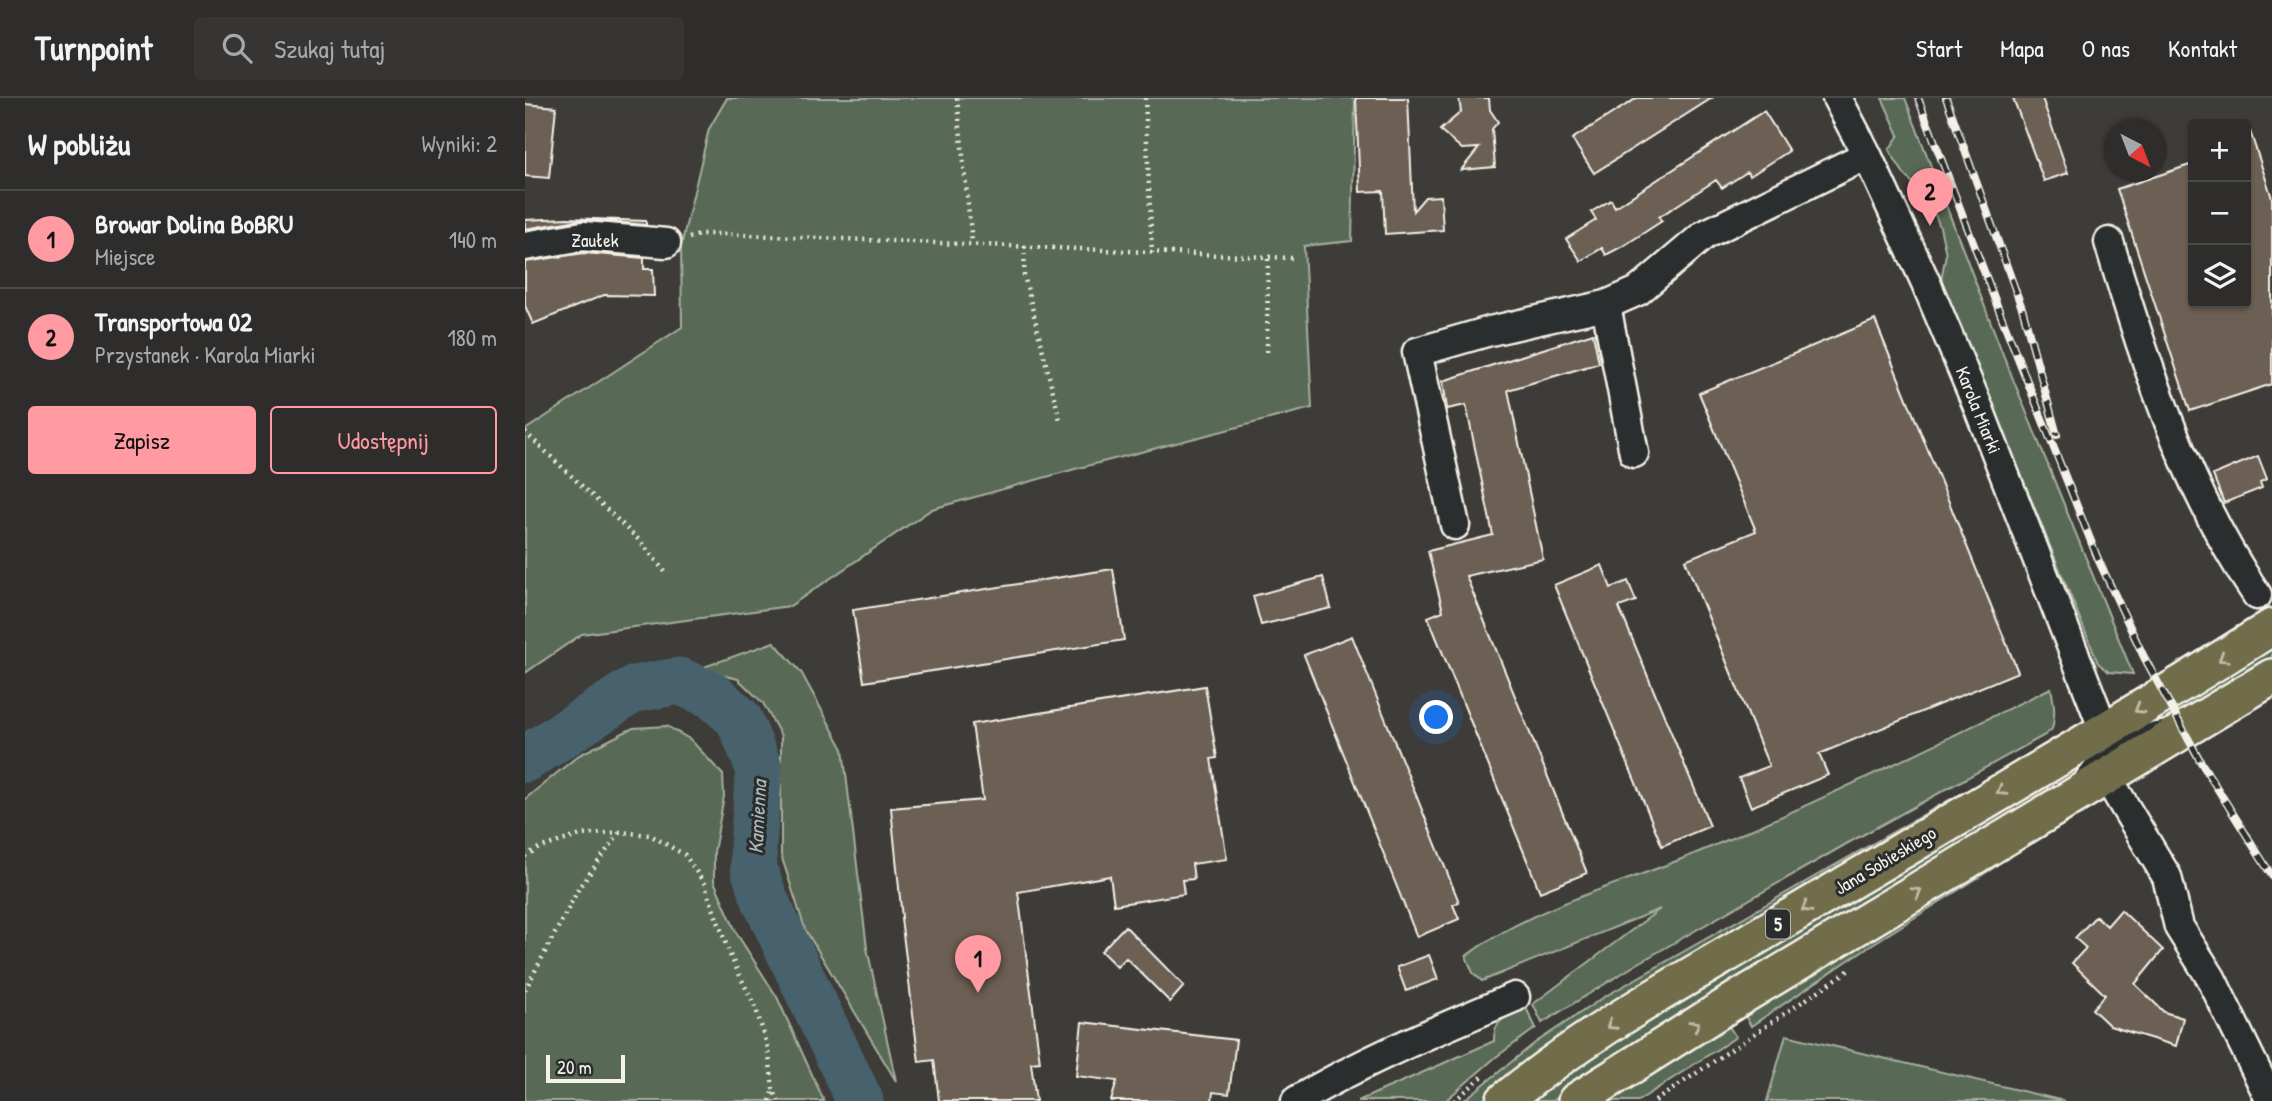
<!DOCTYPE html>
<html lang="pl">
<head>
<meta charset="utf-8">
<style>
  :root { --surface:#2e2d2b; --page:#363533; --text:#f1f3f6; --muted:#a7a8a9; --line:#494947; --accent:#ff9aa2 }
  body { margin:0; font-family:"Patrick Hand",sans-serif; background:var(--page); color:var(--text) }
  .controls { position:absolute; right:21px; top:21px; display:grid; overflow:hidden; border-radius:7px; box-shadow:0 2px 5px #0004 }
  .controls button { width:63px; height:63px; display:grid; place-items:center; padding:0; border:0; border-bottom:2px solid var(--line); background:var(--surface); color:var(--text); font:35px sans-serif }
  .compass { position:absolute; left:1579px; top:21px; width:63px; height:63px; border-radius:50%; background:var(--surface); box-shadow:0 2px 5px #0004; rotate:138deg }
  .scale { position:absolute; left:21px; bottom:18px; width:79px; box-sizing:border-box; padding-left:7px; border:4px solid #f4f1e8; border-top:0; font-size:19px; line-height:24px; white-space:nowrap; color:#f4f1e8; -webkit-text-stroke:5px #2a2d2e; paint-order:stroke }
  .you { position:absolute; left:912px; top:620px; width:24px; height:24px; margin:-18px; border:5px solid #fff; border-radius:50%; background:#1a73e8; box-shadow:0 0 0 10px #1a73e833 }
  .badge { display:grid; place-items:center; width:46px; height:46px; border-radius:50%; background:var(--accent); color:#111; font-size:23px; font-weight:700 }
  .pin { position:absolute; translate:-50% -58px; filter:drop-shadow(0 2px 4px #0008) }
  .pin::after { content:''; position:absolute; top:37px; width:24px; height:21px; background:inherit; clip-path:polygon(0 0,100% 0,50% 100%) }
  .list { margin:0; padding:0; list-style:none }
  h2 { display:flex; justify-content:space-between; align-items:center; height:91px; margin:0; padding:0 28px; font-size:30px }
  h2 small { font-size:23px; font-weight:400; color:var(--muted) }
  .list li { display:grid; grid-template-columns:46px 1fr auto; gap:21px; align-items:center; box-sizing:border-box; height:98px; padding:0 28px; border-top:2px solid var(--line) }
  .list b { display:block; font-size:26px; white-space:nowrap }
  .list p { margin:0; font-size:23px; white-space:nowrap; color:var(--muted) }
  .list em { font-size:23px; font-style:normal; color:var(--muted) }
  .actions { display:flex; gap:14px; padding:21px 28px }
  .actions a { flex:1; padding:16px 0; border:2px solid var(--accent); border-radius:7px; text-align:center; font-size:24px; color:var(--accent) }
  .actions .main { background:var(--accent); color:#111 }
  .icon { flex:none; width:38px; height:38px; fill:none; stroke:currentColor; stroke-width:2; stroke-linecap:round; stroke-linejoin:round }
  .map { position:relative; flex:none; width:1747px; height:1003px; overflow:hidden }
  header { display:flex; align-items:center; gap:42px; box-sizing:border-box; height:98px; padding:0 35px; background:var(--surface); border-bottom:2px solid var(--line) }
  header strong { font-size:33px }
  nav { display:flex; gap:38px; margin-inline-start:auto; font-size:24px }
  .search { width:490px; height:63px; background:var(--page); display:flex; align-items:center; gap:18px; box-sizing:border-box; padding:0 24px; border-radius:7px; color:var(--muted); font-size:26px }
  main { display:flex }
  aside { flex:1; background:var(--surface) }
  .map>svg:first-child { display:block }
  .green { fill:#586b55; stroke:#a6ae9e; stroke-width:2 }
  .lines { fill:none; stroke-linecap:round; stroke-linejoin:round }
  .river { stroke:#47626c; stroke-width:47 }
  .building { fill:#6c5f53; stroke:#f4f1e8; stroke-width:2 }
  .minor-casing { stroke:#f4f1e8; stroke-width:33 }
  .major-casing { stroke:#f4f1e8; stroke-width:40 }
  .path { stroke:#f4f1e8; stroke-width:4.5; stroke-dasharray:2 5; stroke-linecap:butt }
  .minor { stroke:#2a2d2e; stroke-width:28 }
  .major { stroke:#716d4b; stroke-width:35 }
  .rail-casing { stroke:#f4f1e8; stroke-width:8 }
  .rail { stroke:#2a2d2e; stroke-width:5; stroke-dasharray:16; stroke-linecap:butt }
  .oneway { stroke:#c0bca9 }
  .labels { text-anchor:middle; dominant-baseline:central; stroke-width:6; stroke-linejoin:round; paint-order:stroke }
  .shield { fill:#2a2d2e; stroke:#b7b6b0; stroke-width:2 }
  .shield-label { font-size:18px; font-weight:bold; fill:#f4f1e8 }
  .street-label { font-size:19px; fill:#f4f1e8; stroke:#2a2d2e }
  .water-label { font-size:21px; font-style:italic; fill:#afb8b6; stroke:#2a2d2e }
</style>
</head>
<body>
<header>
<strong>Turnpoint</strong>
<div class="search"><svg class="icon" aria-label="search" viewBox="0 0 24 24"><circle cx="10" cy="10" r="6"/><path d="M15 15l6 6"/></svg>Szukaj tutaj</div>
<nav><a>Start</a><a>Mapa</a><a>O nas</a><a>Kontakt</a></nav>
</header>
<main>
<aside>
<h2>W pobliżu<small>Wyniki: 2</small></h2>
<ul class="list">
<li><span class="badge">1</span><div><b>Browar Dolina BoBRU</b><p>Miejsce</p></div><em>140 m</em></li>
<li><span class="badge">2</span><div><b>Transportowa 02</b><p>Przystanek · Karola Miarki</p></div><em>180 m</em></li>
</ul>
<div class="actions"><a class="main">Zapisz</a><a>Udostępnij</a></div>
</aside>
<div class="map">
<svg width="1747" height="1003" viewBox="0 0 1747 1003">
  <rect width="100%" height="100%" fill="#3e3c39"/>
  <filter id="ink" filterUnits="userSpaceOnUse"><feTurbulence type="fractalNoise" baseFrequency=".0143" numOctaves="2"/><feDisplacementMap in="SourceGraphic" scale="14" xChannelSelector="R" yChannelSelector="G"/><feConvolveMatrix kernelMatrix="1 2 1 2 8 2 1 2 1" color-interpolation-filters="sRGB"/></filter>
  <g filter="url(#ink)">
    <path class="green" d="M 202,0 L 830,0 L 827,143 L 779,148 L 787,310 L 550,371 L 407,411 L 265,508 L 57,536 L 0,575 L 0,332 L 157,229 L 156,148 L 184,31 Z
      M 1357,0 L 1380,0 L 1479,259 L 1608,576 L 1584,574 L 1573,565 L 1416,182 L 1421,156 L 1415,129 L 1404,102 L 1379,76 L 1364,52 L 1374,37 Z
      M 249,544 L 276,574 L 318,651 L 342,850 L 371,983 L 280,831 L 256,757 L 256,638 L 238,605 L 213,581 L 173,571 Z
      M 1747,546 L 1747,563 L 1639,628 L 1612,628 Z
      M 1526,590 C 1529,605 1531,616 1527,631 L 1520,637 L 1323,745 L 1112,866 L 1017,925 L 1008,906 L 1135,811 L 957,883 L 948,875 L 941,858 C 1006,809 1089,789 1164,758 C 1287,708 1406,648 1526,590 Z
      M 142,628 L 166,642 L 198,677 L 199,698 L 189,754 L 189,783 L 212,836 L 252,899 L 299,1003 L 0,1003 L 0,701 L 54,657 L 108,630 Z
      M 1518,683 L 1527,696 L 1038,995 L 1028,1003 L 1000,1003 L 1033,978 Z
      M 1431,698 L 1434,702 L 985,980 L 957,1003 L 938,1003 L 1010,945 L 1079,899 Z
      M 1470,763 L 1471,768 L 1467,771 L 1346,847 L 1226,928 L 1219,916 Z
      M 1001,910 L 1011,930 L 971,959 L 920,1003 L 833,1003 L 969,943 C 968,921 983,917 1001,910 Z
      M 1203,927 L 1211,939 L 1113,1003 L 1076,1003 Z
      M 1261,937 L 1539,1003 L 1242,1003 Z"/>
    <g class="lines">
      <path class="river" d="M 0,661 L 109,591 L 154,583 L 187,597 L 214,621 L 234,670 L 228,750 L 229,771 L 240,802 L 335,1003"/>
    </g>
    <path class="building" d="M 831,0 L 883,0 L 888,113 L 900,99 L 916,98 L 918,132 L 860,136 L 858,93 L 835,94 Z
      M 934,0 L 964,0 L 965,12 L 973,24 L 967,31 L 970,69 L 936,72 L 954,50 L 937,51 L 915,32 L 936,14 Z
      M 1112,0 L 1187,0 L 1069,75 L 1047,41 Z
      M 1488,0 L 1517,0 L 1543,75 L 1519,83 Z
      M 0,6 L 31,9 L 24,80 L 0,78 Z
      M 1239,13 L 1264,53 L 1225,78 L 1222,74 L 1197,90 L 1191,82 L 1134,119 L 1137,123 L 1100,147 L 1081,157 L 1077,150 L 1056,163 L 1041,141 L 1071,122 L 1066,114 L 1086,102 L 1090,109 Z
      M 1721,33 L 1725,33 L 1747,100 L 1747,286 L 1665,313 L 1592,91 L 1668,66 L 1668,205 L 1721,205 Z
      M 42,120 L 121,123 L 121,127 L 59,121 L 0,131 L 0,122 Z
      M 59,155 L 119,160 L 119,171 L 128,171 L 129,198 L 79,197 L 8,226 L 0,208 L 0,164 Z
      M 1350,222 L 1493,574 L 1294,656 L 1303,677 L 1226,709 L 1214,680 L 1244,668 L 1160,462 L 1231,433 L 1174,295 Z
      M 1068,235 L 1074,265 L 983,292 L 1018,461 L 941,478 L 1062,775 L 1015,794 L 903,519 L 918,513 L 903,453 L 968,437 L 941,307 L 922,311 L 918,283 Z
      M 1733,358 L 1742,381 L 1735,384 L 1737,390 L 1699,405 L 1688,377 Z
      M 1077,467 L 1086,490 L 1103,483 L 1111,503 L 1094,509 L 1185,728 L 1137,748 L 1029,487 Z
      M 588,471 L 599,542 L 339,584 L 328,512 Z
      M 798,479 L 806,510 L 736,527 L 728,498 Z
      M 827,538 L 934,804 L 928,807 L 934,821 L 892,839 L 779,557 Z
      M 680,588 L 692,660 L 686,661 L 702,761 L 667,766 L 669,781 L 657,782 L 659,796 L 589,807 L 585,778 L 493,794 L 515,964 L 506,965 L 511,1003 L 414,1003 L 409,962 L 394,964 L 376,820 L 377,820 L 366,710 L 458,702 L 447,626 Z
      M 1596,812 L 1638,852 L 1610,886 L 1639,914 L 1658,920 L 1651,948 L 1585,928 L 1567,911 L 1580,897 L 1547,865 L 1561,850 L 1550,840 L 1571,818 L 1582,828 Z
      M 600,828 L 659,888 L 645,904 L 601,860 L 592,869 L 576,853 Z
      M 904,857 L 913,881 L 881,893 L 872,869 Z
      M 557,924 L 711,942 L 704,996 L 688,994 L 687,1003 L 586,1003 L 592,983 L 551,978 Z"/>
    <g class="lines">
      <defs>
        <path id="minor" d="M 1312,0 L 1342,57 L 1401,185 L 1454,311 L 1579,632 C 1583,664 1578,666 1558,690
          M 1584,144 C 1619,262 1662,395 1732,497
          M 0,148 L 58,138 L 141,145
          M 1081,207 L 1109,355
          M 930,427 L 892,254 L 965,233 L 1081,207 L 1113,193 L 1179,137 L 1342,57
          M 1579,632 C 1603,643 1622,642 1647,636
          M 1582,679 L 1642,779 L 1654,829 L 1686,880 L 1746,1003
          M 771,1003 C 841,961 915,931 990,899"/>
        <path id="major" d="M 979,1003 C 1065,931 1167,878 1263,820 C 1425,724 1588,630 1747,529
          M 1051,1003 L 1214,900 L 1747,579"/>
      </defs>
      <use href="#minor" class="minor-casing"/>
      <use href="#major" class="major-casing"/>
      <path class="path" d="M 432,0 L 447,145
        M 620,0 L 627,155
        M 164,140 L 177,136 L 200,136 L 767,160
        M 500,148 L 499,177 L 535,322
        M 742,254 L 743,160
        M 0,334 L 115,443 L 141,475
        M 0,758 L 14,750 L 56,737 L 95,734 L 125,737 L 160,757 L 179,785 L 205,857 L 231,911 L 243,950 L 248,990 L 253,1003
        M 0,892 L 54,790 L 95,734
        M 245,1003 L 248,991
        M 929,1003 L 958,978
        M 1130,1003 L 1326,871"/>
      <use href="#minor" class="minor"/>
      <use href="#major" class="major"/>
      <defs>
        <path id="rail" d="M 1393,0 L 1473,210 L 1573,461 L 1619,559 L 1677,666 L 1747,778
          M 1421,0 L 1498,213 L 1532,337"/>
      </defs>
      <use href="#rail" class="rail-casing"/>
      <use href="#rail" class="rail"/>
    </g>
    <defs><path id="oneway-chevron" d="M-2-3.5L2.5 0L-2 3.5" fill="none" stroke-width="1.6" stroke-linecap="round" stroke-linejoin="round" transform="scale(1.75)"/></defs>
    <g class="oneway">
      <use href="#oneway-chevron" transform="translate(1698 560) rotate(148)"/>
      <use href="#oneway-chevron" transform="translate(1614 611) rotate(149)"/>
      <use href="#oneway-chevron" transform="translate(1476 693) rotate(149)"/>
      <use href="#oneway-chevron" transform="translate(1392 794) rotate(-31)"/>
      <use href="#oneway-chevron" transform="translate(1281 810) rotate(149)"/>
      <use href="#oneway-chevron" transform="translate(1086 927) rotate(147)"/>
      <use href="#oneway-chevron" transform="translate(1170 927) rotate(-32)"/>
    </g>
  </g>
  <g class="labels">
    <rect class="shield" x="1241" y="811.5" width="24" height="29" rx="5"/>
    <g class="shield-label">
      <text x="1253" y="826">5</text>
    </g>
    <g class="street-label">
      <text x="70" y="142">Zaułek</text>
      <text transform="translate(1454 312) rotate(68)">Karola Miarki</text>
      <text transform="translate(1360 762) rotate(-31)">Jana Sobieskiego</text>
    </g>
    <g class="water-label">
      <text transform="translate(232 719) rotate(-87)">Kamienna</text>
    </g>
  </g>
</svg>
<div class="controls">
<button>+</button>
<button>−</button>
<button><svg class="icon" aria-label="layers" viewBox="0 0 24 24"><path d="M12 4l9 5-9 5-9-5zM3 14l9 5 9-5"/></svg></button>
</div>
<svg class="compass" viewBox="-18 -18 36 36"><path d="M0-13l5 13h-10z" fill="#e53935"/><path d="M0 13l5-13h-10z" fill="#a7a8a9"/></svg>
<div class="scale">20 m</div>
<div class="you"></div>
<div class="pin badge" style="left:453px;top:895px">1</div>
<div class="pin badge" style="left:1405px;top:128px">2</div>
</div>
</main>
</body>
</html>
